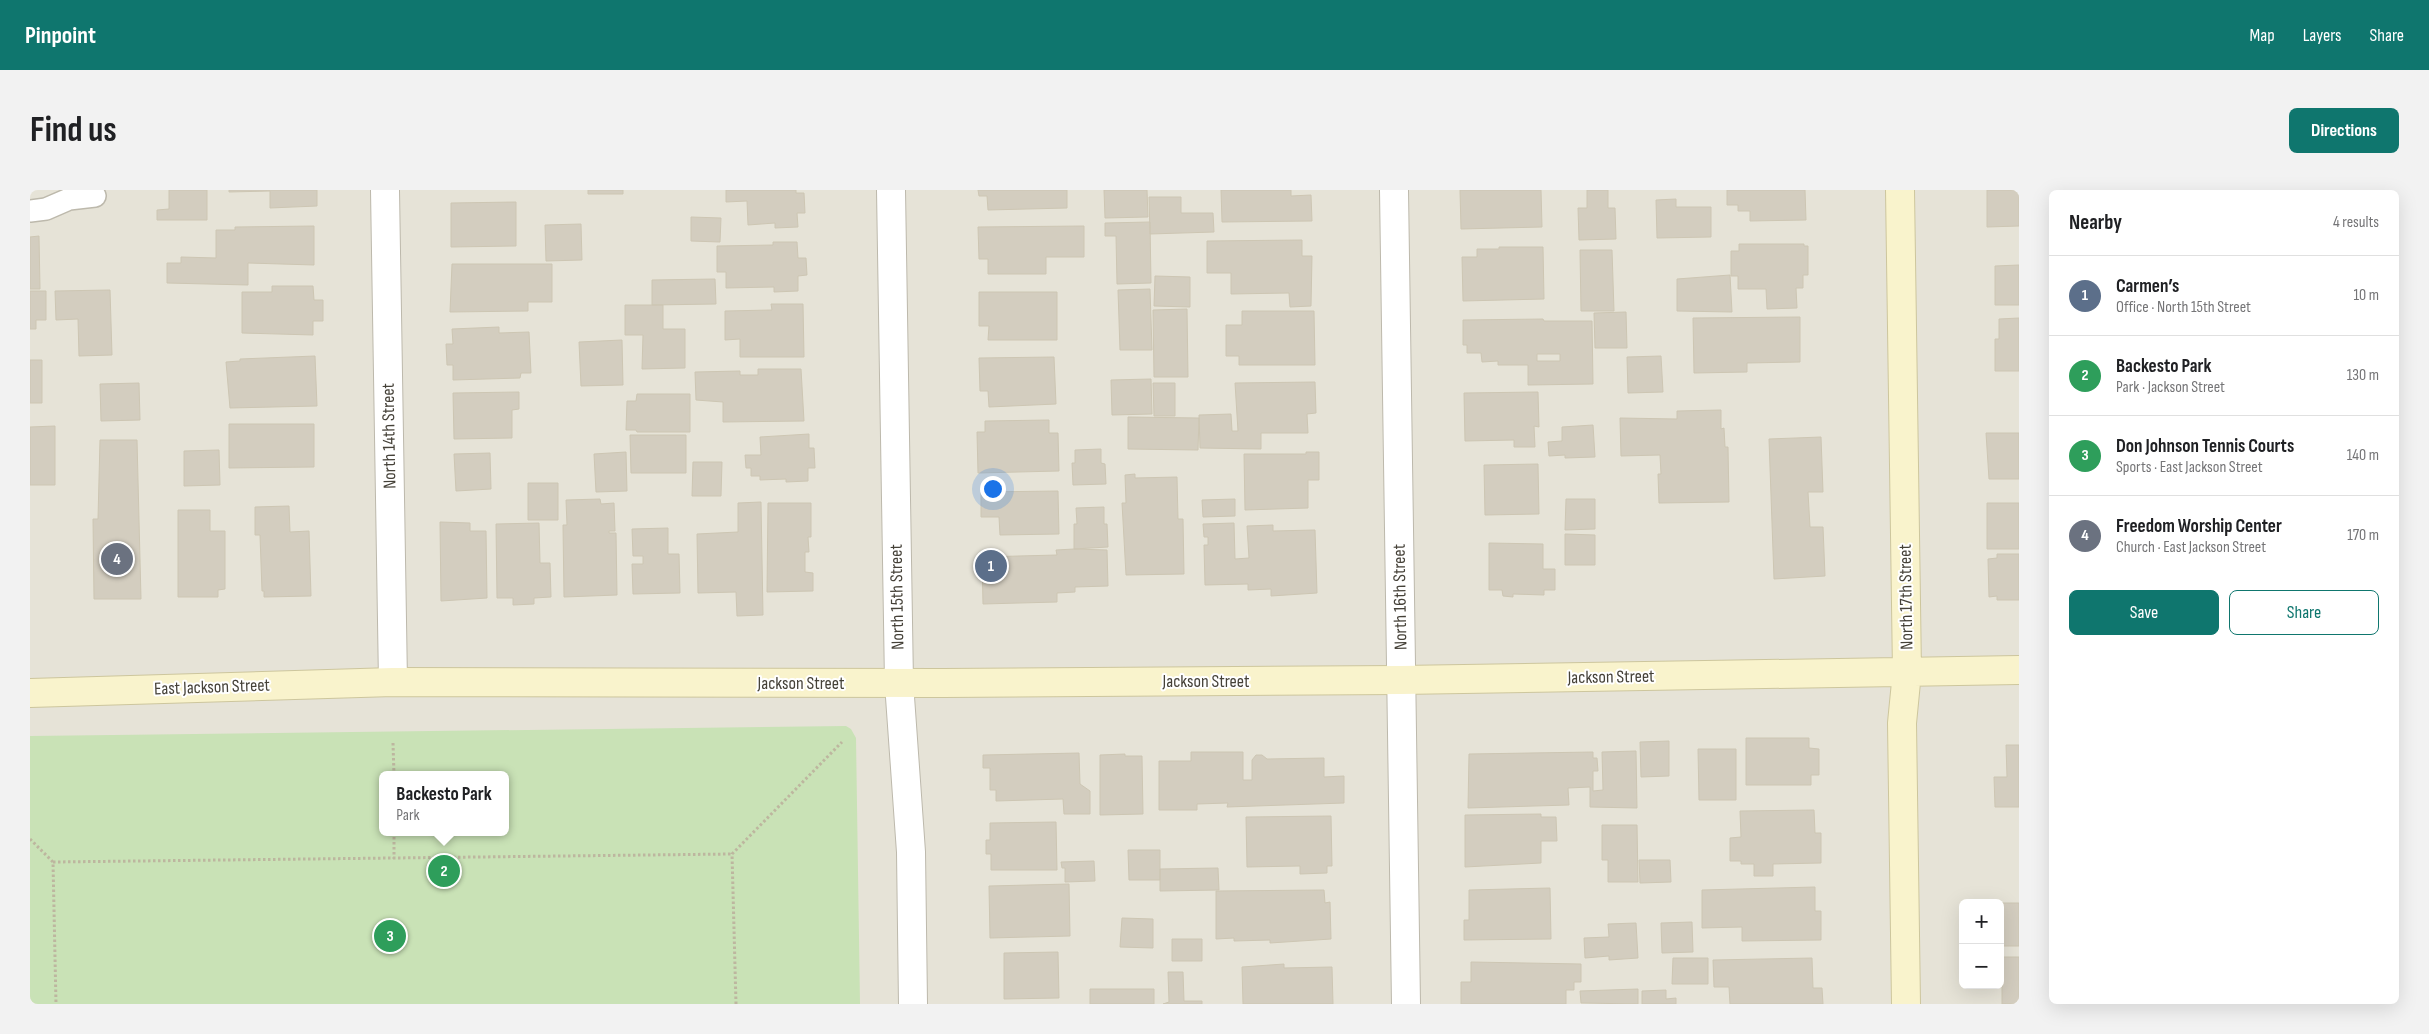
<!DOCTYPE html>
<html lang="en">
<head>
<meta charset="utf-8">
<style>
  :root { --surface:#fff; --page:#f2f2f2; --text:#202124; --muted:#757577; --line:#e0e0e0; --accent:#0f766e }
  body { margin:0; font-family:"Sofia Sans Condensed",sans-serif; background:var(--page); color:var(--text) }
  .controls { position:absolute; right:15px; bottom:15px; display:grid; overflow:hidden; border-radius:8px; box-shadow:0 5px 20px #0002 }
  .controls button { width:45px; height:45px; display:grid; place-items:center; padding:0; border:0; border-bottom:1px solid var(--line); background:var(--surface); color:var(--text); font:25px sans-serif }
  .you { position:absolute; left:962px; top:298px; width:18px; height:18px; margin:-12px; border:4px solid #fff; border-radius:50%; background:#1a73e8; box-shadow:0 0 0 8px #1a73e833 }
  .badge { display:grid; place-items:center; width:32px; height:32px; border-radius:50%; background:var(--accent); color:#fff; font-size:16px; font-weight:700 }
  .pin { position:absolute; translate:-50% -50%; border:2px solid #fff; box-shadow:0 1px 5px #0006 }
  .popup { position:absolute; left:349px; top:581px; width:130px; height:65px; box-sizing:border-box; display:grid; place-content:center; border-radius:8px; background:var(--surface); filter:drop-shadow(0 1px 4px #0005); font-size:16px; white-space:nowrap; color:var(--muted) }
  .popup b { font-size:19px; color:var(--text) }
  .popup::after { content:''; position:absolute; left:50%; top:100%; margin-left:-10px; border:10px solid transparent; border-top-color:var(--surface) }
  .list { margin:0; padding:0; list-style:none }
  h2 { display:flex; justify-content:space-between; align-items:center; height:65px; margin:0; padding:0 20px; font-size:21px }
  h2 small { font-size:16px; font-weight:400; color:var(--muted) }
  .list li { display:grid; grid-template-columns:32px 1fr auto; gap:15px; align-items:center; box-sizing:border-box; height:80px; padding:0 20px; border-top:1px solid var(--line) }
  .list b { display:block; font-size:19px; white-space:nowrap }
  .list p { margin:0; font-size:16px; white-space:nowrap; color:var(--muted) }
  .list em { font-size:16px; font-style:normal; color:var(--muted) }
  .actions { display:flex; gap:10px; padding:15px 20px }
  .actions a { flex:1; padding:11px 0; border:1px solid var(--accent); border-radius:8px; text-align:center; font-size:18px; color:var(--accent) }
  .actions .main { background:var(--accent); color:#fff }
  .map { position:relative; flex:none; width:1989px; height:814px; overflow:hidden; border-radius:8px }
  header { display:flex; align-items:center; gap:30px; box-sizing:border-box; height:70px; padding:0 25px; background:var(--accent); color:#fff }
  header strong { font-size:24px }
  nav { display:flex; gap:28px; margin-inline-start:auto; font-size:18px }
  .intro { display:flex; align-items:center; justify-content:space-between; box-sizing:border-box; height:120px; padding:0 30px }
  h1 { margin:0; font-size:35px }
  .button { padding:12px 22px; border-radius:8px; background:var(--accent); color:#fff; font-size:18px; font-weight:700 }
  main { display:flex; gap:30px; padding:0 30px }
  aside { flex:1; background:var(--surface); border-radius:8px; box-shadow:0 5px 20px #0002 }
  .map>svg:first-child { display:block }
  .residential { fill:#e6e3d7; fill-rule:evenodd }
  .green { fill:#c9e2b6; fill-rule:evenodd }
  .building { fill:#d3cdbf; stroke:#cdc6b3; fill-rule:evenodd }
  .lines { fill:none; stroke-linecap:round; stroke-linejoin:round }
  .lane-casing { stroke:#bdb9ac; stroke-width:24 }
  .street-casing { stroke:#bdb9ac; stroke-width:30 }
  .secondary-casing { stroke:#cdc69d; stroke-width:30 }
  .path { stroke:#bdb69f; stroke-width:3; stroke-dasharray:2.5 2.5; stroke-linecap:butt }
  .lane { stroke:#fff; stroke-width:21 }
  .street { stroke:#fff; stroke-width:28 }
  .secondary { stroke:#f9f3cc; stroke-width:28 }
  .labels { text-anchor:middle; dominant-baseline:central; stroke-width:4; stroke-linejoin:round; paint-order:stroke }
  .street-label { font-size:18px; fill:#454138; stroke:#fff }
</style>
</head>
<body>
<header>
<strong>Pinpoint</strong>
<nav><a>Map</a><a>Layers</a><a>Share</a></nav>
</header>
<div class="intro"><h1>Find us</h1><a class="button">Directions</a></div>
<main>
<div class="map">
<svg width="1989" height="814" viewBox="0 0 1989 814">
  <rect width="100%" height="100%" fill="#f2f0e9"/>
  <path class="residential" d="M 0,0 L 1989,0 L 1989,814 L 0,814 ZM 353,585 L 475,585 L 475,642 L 353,642 ZM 1933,713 L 1970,713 L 1970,795 L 1933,795 Z"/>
  <path class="green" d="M 816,536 L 821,539 L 826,548 L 830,814 L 0,814 L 0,546 ZM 353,585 L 475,585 L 475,642 L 353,642 Z"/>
  <path class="building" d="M 139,0 L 177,0 L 177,30 L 127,30 L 127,20 L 139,19 Z
    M 199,0 L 287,0 L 287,16 L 240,18 L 240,1 L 199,2 Z
    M 558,0 L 593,0 L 593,4 L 558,4 Z
    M 696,0 L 766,0 L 766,3 L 774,3 L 775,23 L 767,23 L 768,37 L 745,38 L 745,33 L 718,35 L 717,11 L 696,12 Z
    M 948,0 L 1037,0 L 1037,18 L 958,20 L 957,6 L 949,6 Z
    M 1074,0 L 1117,0 L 1118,27 L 1075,28 Z
    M 1191,0 L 1261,0 L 1261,6 L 1281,5 L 1282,31 L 1192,32 Z
    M 1430,0 L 1511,0 L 1512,37 L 1431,39 Z
    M 1557,0 L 1578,0 L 1578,18 L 1585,18 L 1586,49 L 1549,50 L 1548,18 L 1557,18 Z
    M 1697,0 L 1775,0 L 1776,30 L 1720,31 L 1720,21 L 1708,21 L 1708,15 L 1697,15 Z
    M 1957,0 L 1989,0 L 1989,36 L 1957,37 Z
    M 1119,7 L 1151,7 L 1151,23 L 1183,23 L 1184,42 L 1120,44 Z
    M 1646,9 L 1646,17 L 1681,17 L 1681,47 L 1627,48 L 1626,10 Z
    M 486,12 L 486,56 L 421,57 L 421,13 Z
    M 661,27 L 691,28 L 690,52 L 661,51 Z
    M 1120,32 L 1121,93 L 1087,94 L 1086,46 L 1075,46 L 1075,33 Z
    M 551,34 L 552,70 L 516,71 L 515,35 Z
    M 284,36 L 284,75 L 218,73 L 218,95 L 137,93 L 137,73 L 151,73 L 151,67 L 186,68 L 186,40 L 205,40 L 205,37 Z
    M 1054,36 L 1054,67 L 1016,67 L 1016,84 L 958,84 L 958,69 L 949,69 L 948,37 Z
    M 9,46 L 10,99 L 0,99 L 0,47 Z
    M 1272,50 L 1272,66 L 1282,66 L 1281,116 L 1260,117 L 1259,103 L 1201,104 L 1201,83 L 1177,83 L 1177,51 Z
    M 743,52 L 767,52 L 768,68 L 776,68 L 777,85 L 768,86 L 768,101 L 744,102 L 744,97 L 696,98 L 696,82 L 687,82 L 687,56 L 743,55 Z
    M 1709,54 L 1774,54 L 1774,56 L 1778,56 L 1778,85 L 1773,85 L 1773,98 L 1766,98 L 1767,118 L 1737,119 L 1736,99 L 1708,99 L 1708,86 L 1701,86 L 1701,61 L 1709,61 Z
    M 1469,57 L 1513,57 L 1514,109 L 1433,111 L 1432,67 L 1447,67 L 1447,59 L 1469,59 Z
    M 1550,60 L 1582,60 L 1584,121 L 1551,121 Z
    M 422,74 L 522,74 L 522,112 L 498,112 L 498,121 L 420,122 Z
    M 1989,75 L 1989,115 L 1965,115 L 1965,76 Z
    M 1700,85 L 1702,122 L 1647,121 L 1647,89 Z
    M 1125,86 L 1160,87 L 1160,117 L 1124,116 Z
    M 685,89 L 686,114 L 622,115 L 622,90 Z
    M 242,96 L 283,96 L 284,110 L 293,110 L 293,131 L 283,131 L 283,145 L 212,143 L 212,102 L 242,102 Z
    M 1120,99 L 1122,160 L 1090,160 L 1088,100 Z
    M 80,100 L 82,165 L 49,166 L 48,129 L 26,130 L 25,101 Z
    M 0,101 L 16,101 L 16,130 L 6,130 L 6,139 L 0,139 Z
    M 949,102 L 1027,102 L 1027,150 L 958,150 L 959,136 L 949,136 Z
    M 741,114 L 773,114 L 774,167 L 710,167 L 710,149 L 695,150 L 695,121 L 742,120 Z
    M 595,115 L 633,115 L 633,139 L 655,139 L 655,178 L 612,179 L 613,145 L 595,145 Z
    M 1157,119 L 1158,187 L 1124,187 L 1123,120 Z
    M 1212,121 L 1284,121 L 1285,175 L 1209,175 L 1209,166 L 1196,166 L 1196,135 L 1212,135 Z
    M 1596,122 L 1597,158 L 1565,158 L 1564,123 Z
    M 1770,127 L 1770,172 L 1717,173 L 1717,182 L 1664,183 L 1663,128 Z
    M 1989,128 L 1989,181 L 1965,181 L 1965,149 L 1969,149 L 1969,129 Z
    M 1513,129 L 1514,131 L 1562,131 L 1563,194 L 1498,195 L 1498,175 L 1468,175 L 1468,171 L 1452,172 L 1451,163 L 1437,163 L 1437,155 L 1433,155 L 1433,130 ZM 1507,164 L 1530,164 L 1530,171 L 1507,171 Z
    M 469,137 L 469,143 L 499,142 L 501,183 L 491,183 L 490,188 L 423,190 L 423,175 L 417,175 L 416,154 L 423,154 L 422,139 Z
    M 592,150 L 593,195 L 551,196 L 549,152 Z
    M 285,166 L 287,216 L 200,218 L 196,172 L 210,171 L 210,169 Z
    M 1631,166 L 1633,202 L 1598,203 L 1597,167 Z
    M 1024,167 L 1026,214 L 959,217 L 958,201 L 950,201 L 949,168 Z
    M 0,170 L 12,170 L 12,213 L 0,213 Z
    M 728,179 L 771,179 L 774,231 L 693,232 L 693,212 L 666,210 L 665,182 L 710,181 L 710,185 L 728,185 Z
    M 1121,189 L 1122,224 L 1082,225 L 1081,190 Z
    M 1285,192 L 1286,223 L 1277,224 L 1278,243 L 1231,243 L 1231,259 L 1170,258 L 1169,225 L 1201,224 L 1202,241 L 1208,241 L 1205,193 Z
    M 109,193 L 110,230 L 71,231 L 70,194 Z
    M 1123,193 L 1145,193 L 1145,226 L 1124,226 Z
    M 489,202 L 489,219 L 482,220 L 482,248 L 424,249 L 423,203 Z
    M 1508,202 L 1509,237 L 1504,236 L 1505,257 L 1484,257 L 1484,250 L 1435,251 L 1434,203 Z
    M 607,204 L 660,204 L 660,242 L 607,242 L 606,240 L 596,240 L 597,211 L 606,211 Z
    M 1691,220 L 1691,239 L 1694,238 L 1695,257 L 1698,257 L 1699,312 L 1629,313 L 1628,284 L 1631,284 L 1630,265 L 1591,266 L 1590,228 L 1647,229 L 1647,221 Z
    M 1098,227 L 1169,228 L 1168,260 L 1098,259 Z
    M 1019,230 L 1019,243 L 1028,243 L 1029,281 L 948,283 L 947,242 L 955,242 L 955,231 Z
    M 199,234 L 284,234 L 284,277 L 199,278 Z
    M 1563,235 L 1565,267 L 1535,268 L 1535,265 L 1519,266 L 1518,252 L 1532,251 L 1532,237 Z
    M 25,236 L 25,295 L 0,295 L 0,237 Z
    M 1956,243 L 1989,243 L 1989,289 L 1959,289 Z
    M 779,244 L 779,258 L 784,258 L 785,278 L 778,278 L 778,291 L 756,292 L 756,289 L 730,290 L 730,286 L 721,286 L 721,278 L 716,278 L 715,265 L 731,265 L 730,247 Z
    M 600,245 L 656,245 L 656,283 L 601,283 Z
    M 1791,247 L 1793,302 L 1778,302 L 1780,337 L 1793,337 L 1795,386 L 1744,389 L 1739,249 Z
    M 70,250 L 107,250 L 111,409 L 64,409 L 63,329 L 68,329 Z
    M 1071,259 L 1071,273 L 1075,274 L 1076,294 L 1043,295 L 1042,273 L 1045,273 L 1045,260 Z
    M 189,260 L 190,295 L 154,296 L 154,261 Z
    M 596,262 L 597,301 L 566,302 L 564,264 Z
    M 1276,262 L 1289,262 L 1289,290 L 1278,290 L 1278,318 L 1215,320 L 1214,264 L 1276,264 Z
    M 460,263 L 461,299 L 426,301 L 424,264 Z
    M 663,272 L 692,272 L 691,306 L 662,306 Z
    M 1508,274 L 1509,324 L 1455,325 L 1454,275 Z
    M 1105,284 L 1105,288 L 1147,287 L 1148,329 L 1153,329 L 1154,384 L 1096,385 L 1092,313 L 1096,313 L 1095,285 Z
    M 498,293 L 528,293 L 528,330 L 498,330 Z
    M 1028,301 L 1029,344 L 970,345 L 969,327 L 951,327 L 951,302 Z
    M 570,309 L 571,314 L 584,313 L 585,341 L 579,341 L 579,343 L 586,343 L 587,405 L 534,407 L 533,335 L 537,335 L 536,310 Z
    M 1205,309 L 1205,326 L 1173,327 L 1172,310 Z
    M 1536,309 L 1565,309 L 1565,339 L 1535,340 Z
    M 731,312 L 733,425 L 707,426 L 706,402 L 668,403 L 667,344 L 708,342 L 708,313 Z
    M 738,313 L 781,313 L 781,347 L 778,347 L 779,362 L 775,362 L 775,382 L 783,383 L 783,401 L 737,402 Z
    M 1957,313 L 1989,313 L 1989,359 L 1957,359 Z
    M 259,316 L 260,342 L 279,341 L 281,406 L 234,407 L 234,401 L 232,401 L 230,345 L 225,345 L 225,317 Z
    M 1074,317 L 1074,334 L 1077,334 L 1078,357 L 1044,359 L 1044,334 L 1047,334 L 1046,318 Z
    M 148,320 L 180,320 L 180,341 L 195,341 L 195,399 L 188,400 L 188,407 L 148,407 Z
    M 410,332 L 440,333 L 440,341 L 456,341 L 457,408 L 411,411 Z
    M 509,333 L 510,373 L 520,373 L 521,407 L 504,408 L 504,414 L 483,415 L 483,408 L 467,408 L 466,334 Z
    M 1204,333 L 1205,369 L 1219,368 L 1217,336 L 1243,335 L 1243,341 L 1285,340 L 1287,403 L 1241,406 L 1241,399 L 1218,400 L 1218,394 L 1175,395 L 1174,355 L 1178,355 L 1178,347 L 1174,347 L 1173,334 Z
    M 638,338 L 638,364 L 649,364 L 650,403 L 603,404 L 602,374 L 613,374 L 613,366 L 603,366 L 602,339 Z
    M 1535,344 L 1565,345 L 1565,375 L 1535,375 Z
    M 1459,353 L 1513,354 L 1513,379 L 1525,379 L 1525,400 L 1514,400 L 1514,405 L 1483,404 L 1483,407 L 1473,406 L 1472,400 L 1459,400 Z
    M 1044,359 L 1077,360 L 1078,396 L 1045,397 L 1045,402 L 1027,403 L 1027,412 L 953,414 L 952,367 L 1027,365 L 1026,360 Z
    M 1967,364 L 1989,364 L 1989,410 L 1967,410 L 1967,406 L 1959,407 L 1958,369 L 1967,368 Z
    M 1716,548 L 1779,548 L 1779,558 L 1789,559 L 1789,585 L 1781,585 L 1781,595 L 1716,595 Z
    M 1639,551 L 1639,586 L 1611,587 L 1610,552 Z
    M 1976,555 L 1989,555 L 1989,617 L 1965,617 L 1964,587 L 1977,587 Z
    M 1668,559 L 1706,559 L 1706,610 L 1669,610 Z
    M 1606,561 L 1607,618 L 1560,617 L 1560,597 L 1538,598 L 1539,615 L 1438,618 L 1439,564 L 1563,562 L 1563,568 L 1567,568 L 1568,581 L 1563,581 L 1563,601 L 1573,600 L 1572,562 Z
    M 1161,562 L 1213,562 L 1213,590 L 1222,590 L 1222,570 L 1226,565 L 1232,565 L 1237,569 L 1294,568 L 1294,587 L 1314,586 L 1314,613 L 1197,617 L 1198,613 L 1167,614 L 1167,620 L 1129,620 L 1129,571 L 1161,571 Z
    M 1049,563 L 1050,594 L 1060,601 L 1060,624 L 1034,624 L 1033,609 L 966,611 L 966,600 L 960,600 L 960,578 L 953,578 L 953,565 Z
    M 1095,564 L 1095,566 L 1112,566 L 1113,624 L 1070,625 L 1070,565 Z
    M 1784,620 L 1785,643 L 1791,643 L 1791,673 L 1743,674 L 1743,686 L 1724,686 L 1724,674 L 1711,674 L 1711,671 L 1700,671 L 1700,648 L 1711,647 L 1710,621 Z
    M 1511,624 L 1511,627 L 1526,627 L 1527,651 L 1511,651 L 1511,673 L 1435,677 L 1435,625 Z
    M 1301,626 L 1302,676 L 1297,676 L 1297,683 L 1270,684 L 1270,676 L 1217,677 L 1216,627 Z
    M 1026,632 L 1027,680 L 961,680 L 961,664 L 956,664 L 956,650 L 960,650 L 960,633 Z
    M 1572,635 L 1607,635 L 1608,692 L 1578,692 L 1578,670 L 1572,670 Z
    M 1098,660 L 1130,660 L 1130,690 L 1099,690 Z
    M 1609,670 L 1640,670 L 1641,692 L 1610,693 Z
    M 1064,671 L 1065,691 L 1035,692 L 1035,678 L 1032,678 L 1031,672 Z
    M 1188,678 L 1189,700 L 1130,701 L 1130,679 Z
    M 1039,694 L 1040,746 L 960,748 L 959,696 Z
    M 1785,697 L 1785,721 L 1791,721 L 1791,750 L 1712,751 L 1712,737 L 1672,738 L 1672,700 Z
    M 1520,698 L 1521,749 L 1434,750 L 1434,730 L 1439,730 L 1439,700 Z
    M 1294,700 L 1295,713 L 1300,712 L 1301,749 L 1240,753 L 1240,750 L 1204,751 L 1204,748 L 1186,749 L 1186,701 Z
    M 1970,713 L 1989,713 L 1989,756 L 1970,756 Z
    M 1092,728 L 1123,729 L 1123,758 L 1090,757 Z
    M 1662,732 L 1663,762 L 1632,763 L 1631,733 Z
    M 1606,733 L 1608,768 L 1579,770 L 1579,766 L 1555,768 L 1554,748 L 1579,747 L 1578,734 Z
    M 1142,749 L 1172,749 L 1172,771 L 1142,771 Z
    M 1028,762 L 1029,808 L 974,809 L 974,763 Z
    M 1972,767 L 1989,767 L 1989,814 L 1972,814 Z
    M 1643,768 L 1678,768 L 1678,794 L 1642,794 Z
    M 1782,768 L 1783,798 L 1792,798 L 1793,814 L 1700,814 L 1699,797 L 1684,797 L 1683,770 Z
    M 1441,772 L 1551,774 L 1551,792 L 1544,792 L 1544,800 L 1536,800 L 1536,814 L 1431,814 L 1431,792 L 1441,792 Z
    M 1254,774 L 1254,778 L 1302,777 L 1303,814 L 1213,814 L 1212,777 Z
    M 1138,782 L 1153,782 L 1154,811 L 1172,811 L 1172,814 L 1133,814 L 1139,812 Z
    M 1060,799 L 1124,799 L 1124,814 L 1060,814 Z
    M 1608,799 L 1608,814 L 1551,813 L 1550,801 Z
    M 1636,800 L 1636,809 L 1646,808 L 1646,814 L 1612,814 L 1612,801 Z"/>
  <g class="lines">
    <defs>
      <path id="lane" d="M 0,21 L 16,19 L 39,9 L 65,6"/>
      <path id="street" d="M 355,0 L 363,492
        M 861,0 L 869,493 L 881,662 L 883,814
        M 1364,0 L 1376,814"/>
      <path id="secondary" d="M 1870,0 L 1877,482 L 1872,533 L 1876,814
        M 0,503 L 363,492 L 913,493 L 1371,490 L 1989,480"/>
    </defs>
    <use href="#lane" class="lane-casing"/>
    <use href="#street" class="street-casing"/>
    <use href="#secondary" class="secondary-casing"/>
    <path class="path" d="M 363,553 L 364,585
      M 364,642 L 364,669
      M 0,649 L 23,672 L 26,814
      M 23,672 L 702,664
      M 706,814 L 702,664 L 812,552"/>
    <use href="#lane" class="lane"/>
    <use href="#street" class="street"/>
    <use href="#secondary" class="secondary"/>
  </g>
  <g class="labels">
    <g class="street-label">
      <text transform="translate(359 246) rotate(-91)">North 14th Street</text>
      <text transform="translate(867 407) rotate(-91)">North 15th Street</text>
      <text transform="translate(1370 407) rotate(-91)">North 16th Street</text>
      <text transform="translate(1876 407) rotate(-91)">North 17th Street</text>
      <text transform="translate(1581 487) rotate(-1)">Jackson Street</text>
      <text x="1176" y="491">Jackson Street</text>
      <text x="771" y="493">Jackson Street</text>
      <text transform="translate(182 497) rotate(-2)">East Jackson Street</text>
    </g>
  </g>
</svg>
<div class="controls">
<button>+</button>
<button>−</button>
</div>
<div class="you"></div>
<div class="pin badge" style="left:961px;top:376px;background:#5c6f8a">1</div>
<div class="pin badge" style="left:414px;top:681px;background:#2e9e5b">2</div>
<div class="popup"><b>Backesto Park</b>Park</div>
<div class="pin badge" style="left:360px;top:746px;background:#2e9e5b">3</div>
<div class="pin badge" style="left:87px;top:369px;background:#6b7280">4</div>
</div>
<aside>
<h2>Nearby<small>4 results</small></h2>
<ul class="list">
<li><span class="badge" style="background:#5c6f8a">1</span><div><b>Carmen’s</b><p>Office · North 15th Street</p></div><em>10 m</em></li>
<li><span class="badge" style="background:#2e9e5b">2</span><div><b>Backesto Park</b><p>Park · Jackson Street</p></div><em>130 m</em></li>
<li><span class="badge" style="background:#2e9e5b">3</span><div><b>Don Johnson Tennis Courts</b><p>Sports · East Jackson Street</p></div><em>140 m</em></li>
<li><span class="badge" style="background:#6b7280">4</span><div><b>Freedom Worship Center</b><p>Church · East Jackson Street</p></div><em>170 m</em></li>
</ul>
<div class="actions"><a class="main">Save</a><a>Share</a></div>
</aside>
</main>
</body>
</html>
